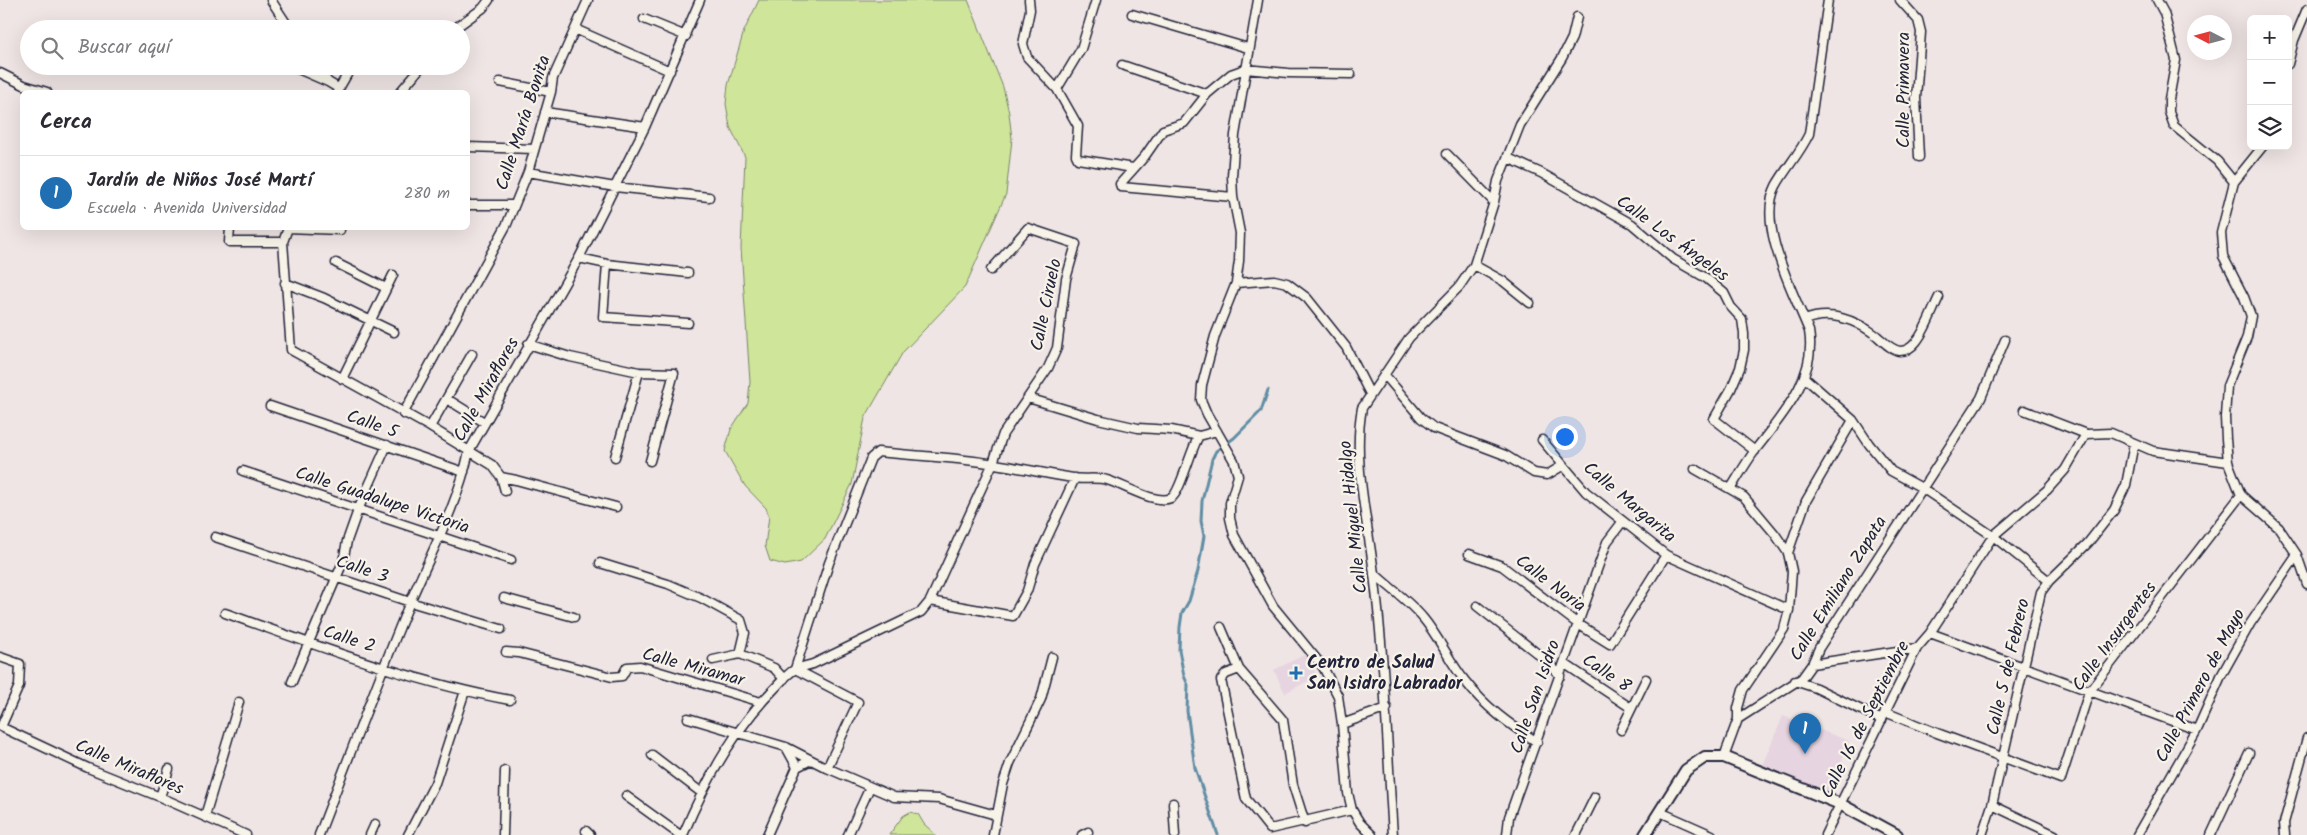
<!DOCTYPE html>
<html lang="es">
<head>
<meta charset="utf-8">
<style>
  :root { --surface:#fff; --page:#f2f2f3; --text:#2b2b33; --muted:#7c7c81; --line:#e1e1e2; --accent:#1f6fb2 }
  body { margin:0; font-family:Kalam,sans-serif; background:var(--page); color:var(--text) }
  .controls { position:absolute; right:15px; top:15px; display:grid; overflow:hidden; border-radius:8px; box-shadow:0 5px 20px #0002 }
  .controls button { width:45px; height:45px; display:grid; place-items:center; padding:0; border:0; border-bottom:1px solid var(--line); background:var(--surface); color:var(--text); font:25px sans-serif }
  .compass { position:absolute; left:2187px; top:15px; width:45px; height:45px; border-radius:50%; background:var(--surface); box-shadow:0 5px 20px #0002; rotate:276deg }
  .you { position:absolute; left:1564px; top:436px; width:18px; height:18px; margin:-12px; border:4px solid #fff; border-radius:50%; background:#1a73e8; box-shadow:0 0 0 8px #1a73e833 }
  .badge { display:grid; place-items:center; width:32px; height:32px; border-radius:50%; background:var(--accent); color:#fff; font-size:16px; font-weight:700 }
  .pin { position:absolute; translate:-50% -41px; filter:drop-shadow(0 1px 2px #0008) }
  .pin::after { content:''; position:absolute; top:26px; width:18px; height:15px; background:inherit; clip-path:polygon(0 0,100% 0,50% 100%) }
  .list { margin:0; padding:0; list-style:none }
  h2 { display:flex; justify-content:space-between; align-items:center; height:65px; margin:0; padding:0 20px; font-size:21px }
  h2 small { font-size:16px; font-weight:400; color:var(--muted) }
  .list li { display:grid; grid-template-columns:32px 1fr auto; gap:15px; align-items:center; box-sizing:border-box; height:75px; padding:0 20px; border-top:1px solid var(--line) }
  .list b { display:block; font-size:19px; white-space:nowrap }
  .list p { margin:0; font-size:16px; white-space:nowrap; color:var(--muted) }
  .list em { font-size:16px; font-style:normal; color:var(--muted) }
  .icon { flex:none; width:28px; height:28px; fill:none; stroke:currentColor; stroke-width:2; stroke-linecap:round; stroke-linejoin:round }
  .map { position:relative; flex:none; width:2307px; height:835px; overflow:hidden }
  .search { position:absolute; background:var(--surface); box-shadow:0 5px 20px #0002; left:20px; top:20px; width:450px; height:55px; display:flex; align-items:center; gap:12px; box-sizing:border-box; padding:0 18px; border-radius:28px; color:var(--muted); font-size:19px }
  .panel { position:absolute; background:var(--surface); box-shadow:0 5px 20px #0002; left:20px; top:90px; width:450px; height:140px; border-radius:8px }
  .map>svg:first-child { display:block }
  .built { fill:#e6d4e0 }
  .green { fill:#cee59a; stroke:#78846a }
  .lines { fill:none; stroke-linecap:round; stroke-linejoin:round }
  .stream { stroke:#608da4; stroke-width:3 }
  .street-casing { stroke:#22223b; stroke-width:11 }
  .secondary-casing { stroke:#22223b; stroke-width:14 }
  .street { stroke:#f7f3e8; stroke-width:8 }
  .secondary { stroke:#f7f3e8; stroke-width:10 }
  .poi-dot { fill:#1f6fb2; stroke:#f7f3e8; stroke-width:2 }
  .labels { text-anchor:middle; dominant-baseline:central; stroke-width:4.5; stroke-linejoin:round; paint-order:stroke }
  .street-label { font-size:18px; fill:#22223b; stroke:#f7f3e8 }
  .poi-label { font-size:18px; font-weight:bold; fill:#22223b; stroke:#f7f3e8; text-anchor:start }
</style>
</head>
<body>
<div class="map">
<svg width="2307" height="835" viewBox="0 0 2307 835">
  <rect width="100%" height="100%" fill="#efe5e4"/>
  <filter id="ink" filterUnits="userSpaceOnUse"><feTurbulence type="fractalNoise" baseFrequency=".02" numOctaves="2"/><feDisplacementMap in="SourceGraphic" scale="10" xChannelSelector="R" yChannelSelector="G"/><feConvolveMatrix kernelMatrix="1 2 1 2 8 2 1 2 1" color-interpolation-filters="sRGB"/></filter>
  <g filter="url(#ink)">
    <path class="built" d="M 1306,654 L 1317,676 L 1285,693 L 1274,670 Z
      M 1783,716 L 1849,741 L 1830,792 L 1761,768 Z"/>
    <path class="green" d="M 759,0 L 968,0 L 1003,87 L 1009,113 L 1012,139 L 1006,194 L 965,287 L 903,352 L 865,418 L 852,484 L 825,539 L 801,562 L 785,565 L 770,561 L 765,546 L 769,516 L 766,508 L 745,486 L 725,451 L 731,429 L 748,403 L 750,382 L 741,248 L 745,157 L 730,127 L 726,104 L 728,85 L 744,31 Z
      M 910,812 L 918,814 L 924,824 L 936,835 L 889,835 L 903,816 Z"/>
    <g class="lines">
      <path class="stream" d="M 1218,835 L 1195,768 L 1187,711 L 1188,685 L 1184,676 L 1179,650 L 1180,627 L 1182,613 L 1189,601 L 1198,571 L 1204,536 L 1201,521 L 1202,501 L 1212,459 L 1216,451 L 1234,438 L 1261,411 L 1268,390"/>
      <defs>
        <path id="street" d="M 271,0 L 290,29
          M 1029,0 L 1030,10 L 1023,44 L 1027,57 L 1057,89 L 1078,126 L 1076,155 L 1078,159 L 1133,168
          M 1258,0 L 1235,135 L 1232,176 L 1233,197 L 1240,233 L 1239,261 L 1236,283 L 1215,336 L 1202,385 L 1201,400 L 1207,414 L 1234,461 L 1238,476 L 1230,503 L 1230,518 L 1234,535 L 1273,606 L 1323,667 L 1338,696 L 1342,724 L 1348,793 L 1352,810 L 1360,823 L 1372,835
          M 1900,0 L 1918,20 L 1921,32 L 1916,98 L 1919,157
          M 2157,0 L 2164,13 L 2176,60 L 2169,99 L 2169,112 L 2174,126 L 2217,161 L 2234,182
          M 1132,14 L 1248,48
          M 644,19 L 686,36
          M 454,29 L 483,8 L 489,0
          M 575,29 L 670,71
          M 2288,64 L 2294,40 L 2307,9
          M 1122,65 L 1207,94
          M 291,66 L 328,82
          M 317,66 L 328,82 L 338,88
          M 0,73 L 24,85 L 47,92
          M 500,82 L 551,92
          M 1057,89 L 1081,49 L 1096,0
          M 337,92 L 352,66
          M 400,92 L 422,66
          M 545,112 L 645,127
          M 2263,146 L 2234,182 L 2221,233 L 2223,256 L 2244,297 L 2251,316 L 2247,337 L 2227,386 L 2225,417 L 2226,439 L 2228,462 L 2241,495 L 2279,528 L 2297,555 L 2307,584
          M 468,147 L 534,149
          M 1447,154 L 1494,202
          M 1508,158 L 1541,173 L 1632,224 L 1673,259 L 1706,278 L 1724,293 L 1731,307 L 1742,319 L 1744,334 L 1744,350 L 1740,368 L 1731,389 L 1714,419 L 1755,451
          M 528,172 L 615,187 L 709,197
          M 1233,197 L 1121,187 L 1120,184 L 1145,156 L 1163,130 L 1184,123 L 1207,94 L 1231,74 L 1245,69 L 1288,73 L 1351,74
          M 468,205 L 514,205
          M 230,228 L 229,242 L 283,242
          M 287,228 L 340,230
          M 288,228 L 283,242 L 291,350 L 430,427 L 492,465 L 501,477 L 505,491
          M 579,258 L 607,264 L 688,273
          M 336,263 L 386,288
          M 607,264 L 603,317 L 688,323
          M 1474,265 L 1503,281 L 1530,303
          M 285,283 L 324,298 L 394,332
          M 1236,283 L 1274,280 L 1287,283 L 1307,298 L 1346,347 L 1370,394
          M 1805,320 C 1830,310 1856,320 1877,336 C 1883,341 1891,350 1900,351 C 1906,351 1912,347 1916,342 C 1926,330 1932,311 1939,297
          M 528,344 L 570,357 L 639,372 L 674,373 L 650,461
          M 1384,374 L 1421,418 L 1434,428 L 1505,455 L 1534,473 L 1547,475 L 1562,466
          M 1805,378 L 1853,420 L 1869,444 L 1891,471 L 1922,488 L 1993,536 L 2049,581
          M 342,379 L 393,275
          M 1028,398 L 1098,419 L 1138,428 L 1171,430 L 1199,436
          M 447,399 L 484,422
          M 270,406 L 464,472
          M 2024,410 L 2086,434 L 2111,433 L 2153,451 L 2228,462
          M 403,414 L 507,224 L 528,172 L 551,92 L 553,78 L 588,0
          M 430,427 L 472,354
          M 1542,440 L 1586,492 L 1666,555 L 1789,610
          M 615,457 L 639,372
          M 1695,469 L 1744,497 L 1775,534 L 1788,553 L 1792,571 L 1789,610 L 1784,629 L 1743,690 L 1738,708 L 1738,719
          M 243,471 L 511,560
          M 501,477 L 516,480 L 616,507
          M 1731,488 C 1739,475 1747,461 1756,449 C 1783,414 1817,377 1809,331 C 1794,293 1756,225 1776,186 C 1786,168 1800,153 1809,134 L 1828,0
          M 215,537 L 410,602 L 501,629
          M 1788,553 L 1806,501 L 1853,420
          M 1469,554 L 1502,566 L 1578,624 L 1610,644 L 1666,555
          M 600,563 L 668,584 L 701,598 L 741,620 L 745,633 L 740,654
          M 1375,574 C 1391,589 1409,601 1423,618 C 1439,637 1449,661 1465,681 C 1485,707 1510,725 1537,742
          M 504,598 L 574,617
          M 930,601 L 1013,616 L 1027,591 L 1035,564 L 1075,478
          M 1477,606 L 1548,662 L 1560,676
          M 225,613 C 318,646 412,682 510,700
          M 1221,627 L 1239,669 L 1283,720 L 1293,785 L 1305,823
          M 1930,633 L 2197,730
          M 506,652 L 519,653 L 612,677 L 622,676 L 627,667 L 640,666 L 761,702
          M 0,657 L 20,664 L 19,686 L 1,727 L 88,768 L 160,797 L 246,835
          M 713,660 L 740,654 L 774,668 L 784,679
          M 1565,664 L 1631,708
          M 1812,664 L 1917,648
          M 795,669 L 829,563 L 871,458 L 878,452 C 916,456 956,457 995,464 C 1021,468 1047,474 1073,478 C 1084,480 1096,477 1107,480 C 1124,485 1156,505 1171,498 C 1180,494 1191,448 1199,436 L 1217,431
          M 795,669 L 858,702 L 827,768
          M 1239,669 L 1226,674 L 1221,680 L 1246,799 L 1270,829 L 1352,810
          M 1795,681 L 1816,688 L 1882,720
          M 292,682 L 343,562 L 347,541 L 358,510 L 387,445
          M 1885,712 L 1937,733 L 2061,779 L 2089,692 L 2241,495
          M 688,718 L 786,747 L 827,768 L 894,797 L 939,799 L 996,815
          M 1342,724 L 1387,708
          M 1621,730 L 1646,679
          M 786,747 L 797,767
          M 652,755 L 702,793
          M 1724,757 L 1738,719 L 1802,678 L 1812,664 L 1819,648 L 1981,398 L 2005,340
          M 626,796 L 680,835
          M 160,797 L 169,769
          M 1173,803 L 1175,835
          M 1992,805 L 2055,835
          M 1660,812 L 1712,835
          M 205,816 L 239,702
          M 586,831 L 590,835
          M 319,835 C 349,757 378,679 410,602 C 431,553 458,504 469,451 L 579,258 L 645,127 L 700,0
          M 370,835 L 375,824
          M 408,835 L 435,783 L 465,691
          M 503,835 L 505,771
          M 683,835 C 705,782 734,729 775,688 C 781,682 787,674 794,670 C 799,667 807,666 813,664 L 921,612 L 930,601 L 993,463 L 1003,434 L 1048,368 L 1057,348 L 1066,279 L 1076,244 L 1028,228 L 991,270
          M 767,835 L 797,767 L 811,760
          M 848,835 L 870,787
          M 993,835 L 1003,784 L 1010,763 L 1041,699 L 1052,657
          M 1082,835 L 1088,832
          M 1393,835 C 1387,748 1385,661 1374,574 C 1368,522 1352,460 1362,408 L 1409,338 L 1459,287 L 1474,265 L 1494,202 L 1498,181 L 1520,125 L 1562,58 L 1572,38 L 1577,17
          M 1507,835 L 1509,817 L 1597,570 L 1607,542 L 1623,521
          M 1576,835 L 1595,797
          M 1825,835 L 1917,648 L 1930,633 L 1993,536 L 2047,490 L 2065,470 L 2086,434
          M 1982,835 L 1992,805 L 2041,592 L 2049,581 L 2088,543 L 2114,510 L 2126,485 L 2134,443
          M 2137,835 L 2197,730 L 2221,676 L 2250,624 L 2297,555
          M 2211,835 L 2249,753
          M 2285,835 L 2284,823 L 2307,738"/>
        <path id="secondary" d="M 1645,835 L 1686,770 L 1705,757 L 1724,757 L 1840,804 L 1897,835"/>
      </defs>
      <use href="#street" class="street-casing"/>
      <use href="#secondary" class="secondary-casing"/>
      <use href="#street" class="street"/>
      <use href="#secondary" class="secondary"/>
    </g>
  </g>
  <path class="poi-dot" d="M1293.5 665.5h5v5h5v5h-5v5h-5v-5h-5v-5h5z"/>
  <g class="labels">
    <g class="street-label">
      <text transform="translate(1904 90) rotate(-90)">Calle Primavera</text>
      <text transform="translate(524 123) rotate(-72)">Calle María Bonita</text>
      <text transform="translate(1672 239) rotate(36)">Calle Los Ángeles</text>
      <text transform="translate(1047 305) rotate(-78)">Calle Ciruelo</text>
      <text transform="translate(487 390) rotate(-61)">Calle Miraflores</text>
      <text transform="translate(372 425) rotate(19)">Calle 5</text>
      <text transform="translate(382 501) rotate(18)">Calle Guadalupe Victoria</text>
      <text transform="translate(1629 503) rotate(40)">Calle Margarita</text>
      <text transform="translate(1354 517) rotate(-96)">Calle Miguel Hidalgo</text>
      <text transform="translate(362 570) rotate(18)">Calle 3</text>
      <text transform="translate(1550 584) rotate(37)">Calle Noria</text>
      <text transform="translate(1839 589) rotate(-58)">Calle Emiliano Zapata</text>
      <text transform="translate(2115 637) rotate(-54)">Calle Insurgentes</text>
      <text transform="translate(349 640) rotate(18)">Calle 2</text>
      <text transform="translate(2009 667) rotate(-77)">Calle 5 de Febrero</text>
      <text transform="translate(693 668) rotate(15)">Calle Miramar</text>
      <text transform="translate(1606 674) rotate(34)">Calle 8</text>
      <text transform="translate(2201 686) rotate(-62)">Calle Primero de Mayo</text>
      <text transform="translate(1536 697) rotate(-71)">Calle San Isidro</text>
      <text transform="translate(1866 720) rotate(-63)">Calle 16 de Septiembre</text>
      <text transform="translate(129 768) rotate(23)">Calle Miraflores</text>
    </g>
    <g class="poi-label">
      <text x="1307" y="663">Centro de Salud<tspan x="1307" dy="21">San Isidro Labrador</tspan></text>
    </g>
  </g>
</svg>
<div class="controls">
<button>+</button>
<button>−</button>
<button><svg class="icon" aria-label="layers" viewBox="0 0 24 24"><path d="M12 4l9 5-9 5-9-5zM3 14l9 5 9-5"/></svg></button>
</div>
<svg class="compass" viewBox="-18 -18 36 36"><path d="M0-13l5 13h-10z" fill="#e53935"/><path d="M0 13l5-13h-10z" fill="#7c7c81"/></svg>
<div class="you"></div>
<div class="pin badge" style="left:1805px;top:754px">1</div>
<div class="search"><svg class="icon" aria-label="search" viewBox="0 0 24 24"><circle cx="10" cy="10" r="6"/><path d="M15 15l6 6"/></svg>Buscar aquí</div>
<section class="panel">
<h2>Cerca<small></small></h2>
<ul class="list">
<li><span class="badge">1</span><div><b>Jardín de Niños José Martí</b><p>Escuela · Avenida Universidad</p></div><em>280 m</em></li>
</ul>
</section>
</div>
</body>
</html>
